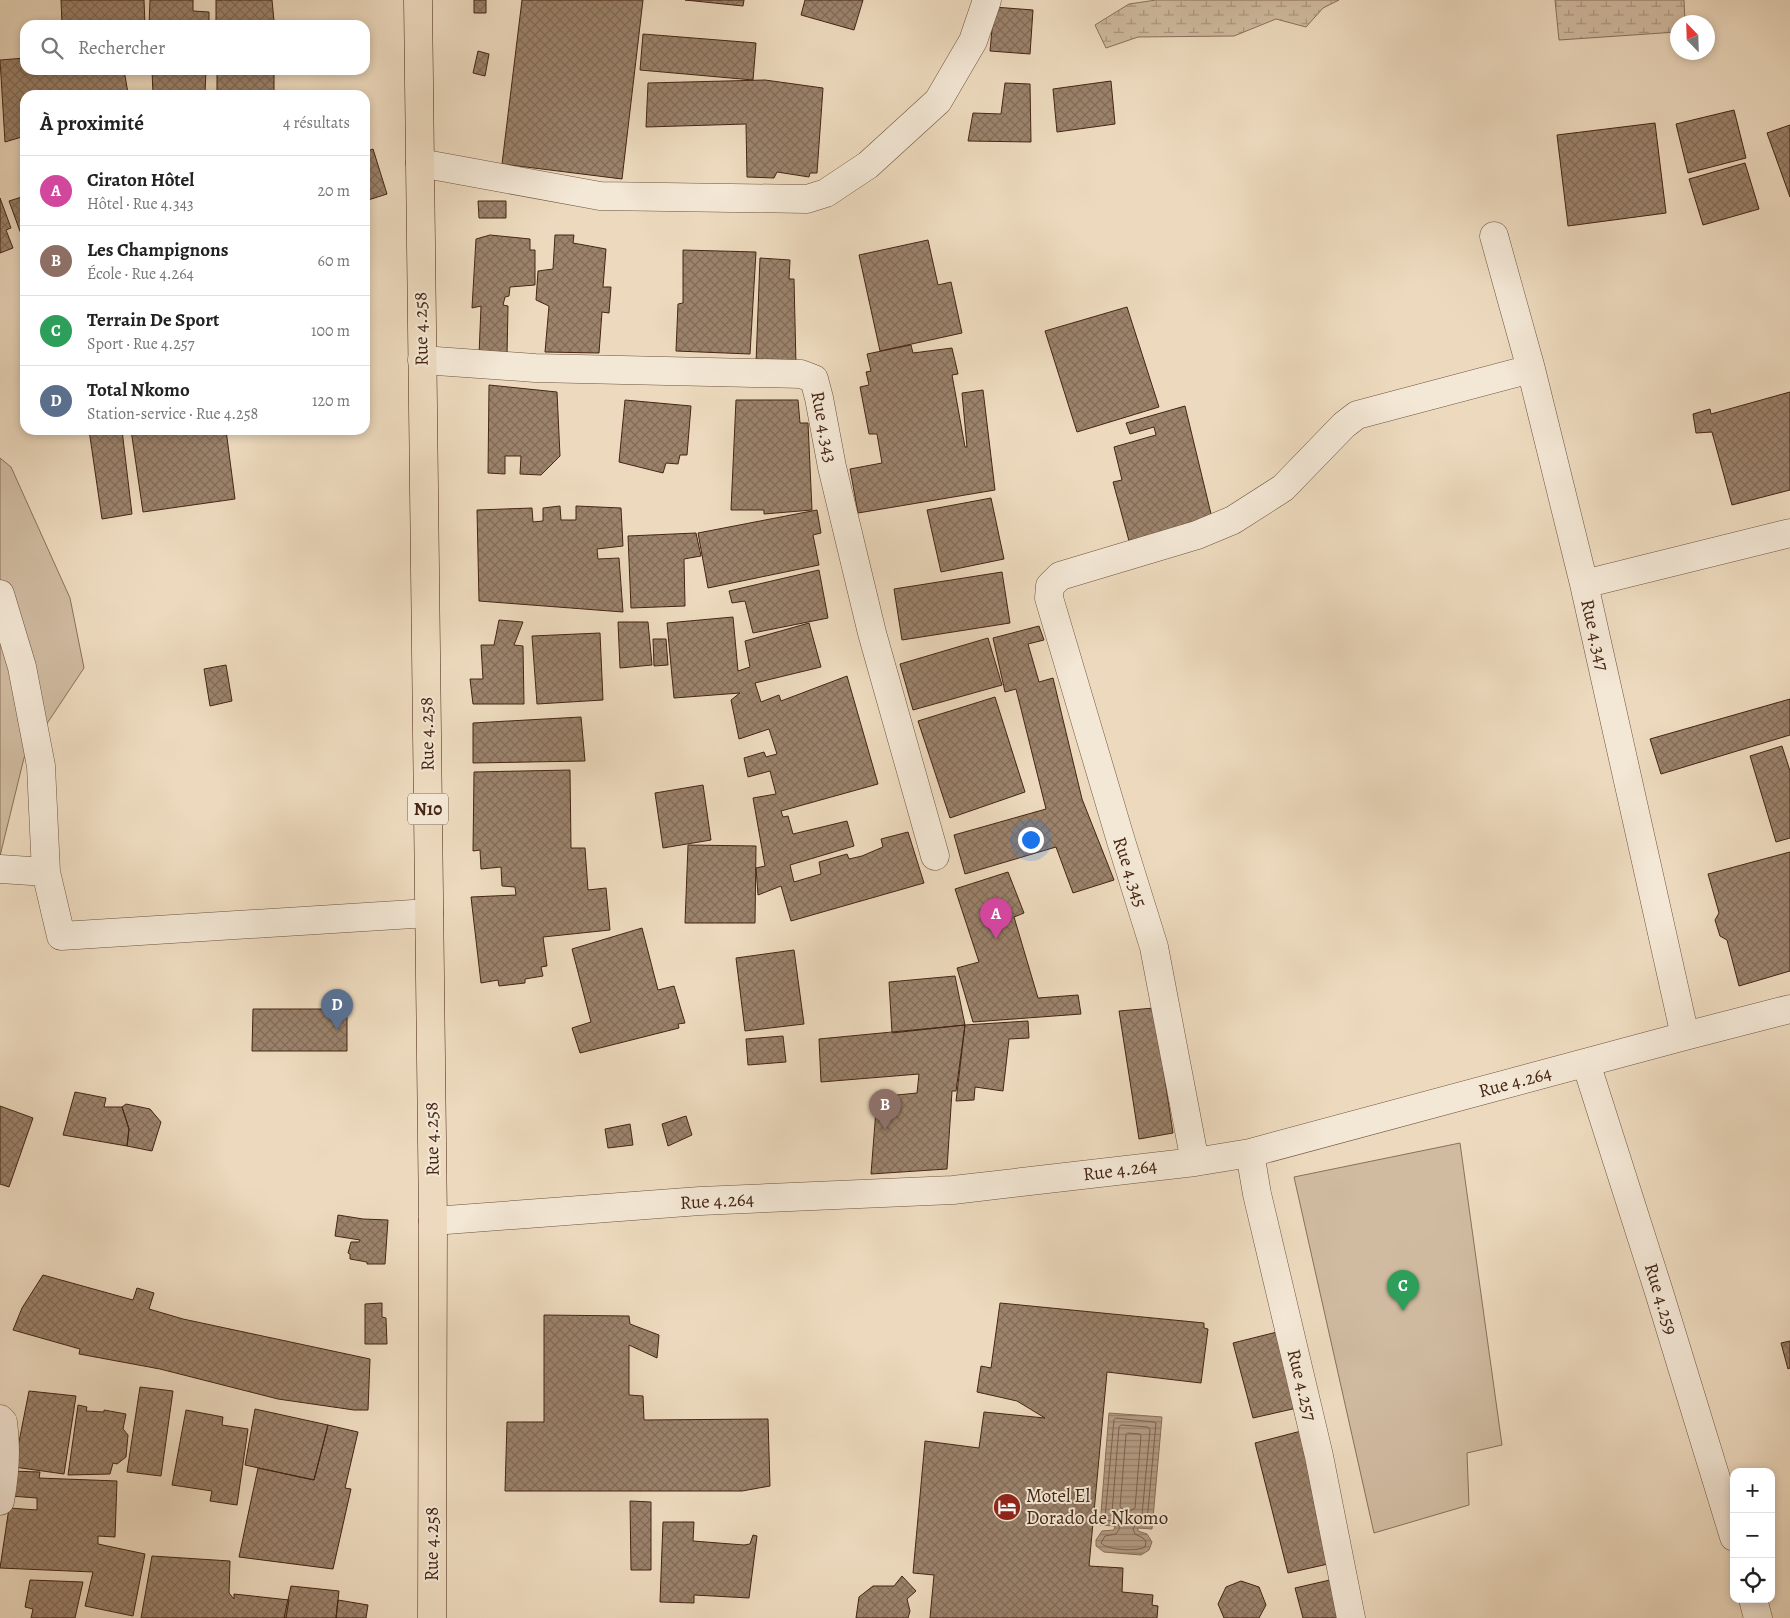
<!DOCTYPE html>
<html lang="fr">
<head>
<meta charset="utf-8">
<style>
  :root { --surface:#fff; --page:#f6f6f6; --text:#222; --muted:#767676; --line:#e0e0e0; --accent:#0f766e }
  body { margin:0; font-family:Alegreya,serif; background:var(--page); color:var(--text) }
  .controls { position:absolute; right:15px; bottom:15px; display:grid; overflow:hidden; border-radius:10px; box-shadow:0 2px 8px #0003 }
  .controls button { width:45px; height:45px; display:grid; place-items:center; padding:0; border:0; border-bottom:1px solid var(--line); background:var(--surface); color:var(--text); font:25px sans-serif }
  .compass { position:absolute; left:1670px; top:15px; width:45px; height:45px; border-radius:50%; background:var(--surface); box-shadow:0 2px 8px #0003; rotate:337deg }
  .you { position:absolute; left:1030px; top:839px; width:18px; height:18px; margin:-12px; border:4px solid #fff; border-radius:50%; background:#1a73e8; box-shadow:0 0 0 8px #1a73e833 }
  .badge { display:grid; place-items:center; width:32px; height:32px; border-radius:50%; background:var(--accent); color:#fff; font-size:16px; font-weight:700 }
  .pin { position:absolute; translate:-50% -41px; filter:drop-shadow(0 1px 2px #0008) }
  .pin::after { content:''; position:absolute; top:26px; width:18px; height:15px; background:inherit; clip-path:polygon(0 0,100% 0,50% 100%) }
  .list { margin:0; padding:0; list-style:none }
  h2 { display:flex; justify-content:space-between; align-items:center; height:65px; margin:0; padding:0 20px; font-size:21px }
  h2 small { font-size:16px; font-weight:400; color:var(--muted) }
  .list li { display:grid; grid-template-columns:32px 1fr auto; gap:15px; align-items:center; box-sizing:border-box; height:70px; padding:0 20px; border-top:1px solid var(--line) }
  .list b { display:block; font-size:19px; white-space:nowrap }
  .list p { margin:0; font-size:16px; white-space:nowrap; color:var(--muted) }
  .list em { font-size:16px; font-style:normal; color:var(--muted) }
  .icon { flex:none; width:28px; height:28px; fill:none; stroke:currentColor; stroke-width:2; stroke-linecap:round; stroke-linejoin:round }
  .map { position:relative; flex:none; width:1790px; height:1618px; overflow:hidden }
  .search { position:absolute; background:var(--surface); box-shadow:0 2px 8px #0003; left:20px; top:20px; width:350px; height:55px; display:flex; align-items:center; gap:12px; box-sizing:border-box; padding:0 18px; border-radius:15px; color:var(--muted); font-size:19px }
  .panel { position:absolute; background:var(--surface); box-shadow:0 2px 8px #0003; left:20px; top:90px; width:350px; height:345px; border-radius:15px }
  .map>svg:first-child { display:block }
  .green { fill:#d0bba1; stroke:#8a705a }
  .wetland { fill:url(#wetland-marsh); stroke:#8a705a }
  .water { fill:url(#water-rules); stroke:#886c57 }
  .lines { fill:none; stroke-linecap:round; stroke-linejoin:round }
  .shore { stroke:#7c604c; stroke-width:1 }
  .building { fill:url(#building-cross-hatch); stroke:#452514 }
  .minor-casing { stroke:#6f523e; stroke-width:29 }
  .trunk-casing { stroke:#452514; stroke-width:29 }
  .minor { stroke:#f3e7d5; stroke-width:28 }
  .trunk { stroke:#eddabe; stroke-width:28 }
  .labels { text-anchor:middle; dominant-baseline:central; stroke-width:4; stroke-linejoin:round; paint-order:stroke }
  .shield { fill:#f3e7d5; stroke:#795f4e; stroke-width:1 }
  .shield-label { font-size:18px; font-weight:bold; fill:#452514 }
  .street-label { font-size:19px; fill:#452514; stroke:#f3e7d5 }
  .poi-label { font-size:19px; fill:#452514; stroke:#f3e7d5; text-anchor:start }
</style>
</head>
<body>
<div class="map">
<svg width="1790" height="1618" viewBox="0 0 1790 1618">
  <defs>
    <pattern id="wetland-marsh" width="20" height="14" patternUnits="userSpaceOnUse" patternTransform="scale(1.25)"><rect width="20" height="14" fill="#d0bba1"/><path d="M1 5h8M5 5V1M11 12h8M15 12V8" fill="none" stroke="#ab9882"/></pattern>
    <pattern id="water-rules" width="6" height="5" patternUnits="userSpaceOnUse" patternTransform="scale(1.25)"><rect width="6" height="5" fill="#b49c84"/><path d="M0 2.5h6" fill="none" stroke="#947f6b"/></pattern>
    <pattern id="building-cross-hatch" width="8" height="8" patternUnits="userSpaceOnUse" patternTransform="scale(1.25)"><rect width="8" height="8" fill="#9c836c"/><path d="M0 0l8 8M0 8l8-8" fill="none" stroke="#816b58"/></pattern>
  </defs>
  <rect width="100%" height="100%" fill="#eddabe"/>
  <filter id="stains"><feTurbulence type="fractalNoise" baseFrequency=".004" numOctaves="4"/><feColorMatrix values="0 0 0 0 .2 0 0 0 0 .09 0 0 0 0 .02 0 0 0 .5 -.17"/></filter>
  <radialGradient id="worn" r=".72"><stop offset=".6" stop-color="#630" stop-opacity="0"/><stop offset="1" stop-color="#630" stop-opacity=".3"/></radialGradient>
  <path class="green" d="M 0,458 L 11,467 L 70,598 L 84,668 L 24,758 L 0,856 Z
    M 1460,1143 L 1502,1445 L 1467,1453 L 1469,1505 L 1374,1533 L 1294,1177 Z"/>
  <path class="wetland" d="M 1156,0 L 1339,0 L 1323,8 L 1306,27 L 1276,19 L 1234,36 L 1138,37 L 1106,48 L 1095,25 L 1129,4 Z
    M 1555,0 L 1684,0 L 1685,22 L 1678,22 L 1677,32 L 1559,40 Z"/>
  <path class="water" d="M 1109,1413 L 1162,1417 L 1152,1529 L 1138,1528 L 1138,1531 L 1147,1534 L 1152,1542 L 1149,1550 L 1141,1555 L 1104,1552 L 1096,1546 L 1096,1540 L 1102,1531 L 1114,1530 L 1115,1526 L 1100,1525 Z"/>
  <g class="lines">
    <path class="shore" d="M 1116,1418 L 1154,1422 L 1156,1423 L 1147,1521 L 1145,1523 L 1136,1524 L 1133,1529 L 1135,1534 L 1143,1538 L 1146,1542 L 1145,1547 C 1137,1552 1107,1550 1101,1543 L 1105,1536 L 1116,1534 L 1120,1528 L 1117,1522 L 1107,1520 L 1105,1518 L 1114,1420 Z
      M 1122,1425 L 1148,1427 L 1150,1430 L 1142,1515 L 1127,1523 L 1112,1512 L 1119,1427 Z
      M 1128,1433 L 1140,1434 L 1141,1436 L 1135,1508 L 1128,1512 L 1120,1507 L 1126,1435 Z"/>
  </g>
  <path class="building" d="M 61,0 L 144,0 L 145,25 L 62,25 Z
    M 150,0 L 193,0 L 193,11 L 209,12 L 209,25 L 149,25 Z
    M 216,0 L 272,0 L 274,21 L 272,25 L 216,25 Z
    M 474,0 L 486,0 L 486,13 L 474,13 Z
    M 522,0 L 643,0 L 622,179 L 502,164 Z
    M 685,0 L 744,0 L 743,6 Z
    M 805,0 L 863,0 L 854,30 L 801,15 Z
    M 994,7 L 1033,10 L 1030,54 L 990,51 Z
    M 643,34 L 756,43 L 753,80 L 640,70 Z
    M 478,51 L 489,54 L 485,76 L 473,73 Z
    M 25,58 L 25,70 L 124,70 L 128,93 L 101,95 L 25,95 L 25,136 L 5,142 L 0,60 Z
    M 152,70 L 206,70 L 205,93 L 153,94 Z
    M 217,70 L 274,70 L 274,95 L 217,95 Z
    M 765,80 L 823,88 L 817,173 L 810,173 L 809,177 L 777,172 L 774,178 L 747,177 L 746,124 L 646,127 L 648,83 Z
    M 1111,81 L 1115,124 L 1057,132 L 1053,89 Z
    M 1005,83 L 1030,84 L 1031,142 L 968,141 L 973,113 L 1001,114 Z
    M 1734,110 L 1746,158 L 1688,173 L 1676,124 Z
    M 1655,123 L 1666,213 L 1568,226 L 1557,135 Z
    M 1790,125 L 1790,197 L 1767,133 Z
    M 373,149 L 387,194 L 365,201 L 365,152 Z
    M 1745,163 L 1759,209 L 1703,225 L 1689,179 Z
    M 25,196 L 25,245 L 9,201 Z
    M 0,198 L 11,228 L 6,230 L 13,248 L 0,253 Z
    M 478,201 L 506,201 L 506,218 L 479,218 Z
    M 490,235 L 530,239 L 530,250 L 535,250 L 535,285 L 510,287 L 509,296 L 505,297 L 503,305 L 508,306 L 507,356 L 479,355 L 481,306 L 472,308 L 476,239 Z
    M 555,235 L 574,235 L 573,243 L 606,249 L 603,287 L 611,287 L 609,313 L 602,312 L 599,353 L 545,352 L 549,306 L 536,300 L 538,271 L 553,269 Z
    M 928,240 L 938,285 L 951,282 L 962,333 L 880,351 L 859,255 Z
    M 683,250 L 756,252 L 750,354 L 676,351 L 678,304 L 683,303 Z
    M 760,258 L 790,260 L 789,279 L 794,279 L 796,365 L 756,363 Z
    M 1127,307 L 1159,407 L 1077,432 L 1045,331 Z
    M 911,345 L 913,353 L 952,348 L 958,374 L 952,375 L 965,447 L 967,447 L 962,393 L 983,390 L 995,490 L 858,513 L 850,469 L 882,463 L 877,434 L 869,434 L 860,387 L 869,385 L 866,372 L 871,371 L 867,354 Z
    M 489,385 L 557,392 L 560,456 L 541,475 L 520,474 L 521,456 L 505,456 L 505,474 L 488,473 Z
    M 1790,392 L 1790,490 L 1732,505 L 1712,432 L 1696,433 L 1693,414 L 1710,409 L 1711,414 Z
    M 625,400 L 691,406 L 687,455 L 680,455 L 678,464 L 666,463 L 663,473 L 619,462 Z
    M 736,400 L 798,400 L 800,423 L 808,423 L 812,510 L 764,514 L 764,510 L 731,510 Z
    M 1185,406 L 1212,518 L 1129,541 L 1113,482 L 1122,480 L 1114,447 L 1156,435 L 1154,427 L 1130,434 L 1126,423 Z
    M 89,430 L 122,430 L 132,514 L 102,519 Z
    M 131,430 L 226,430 L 235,499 L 143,512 Z
    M 991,498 L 1004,559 L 941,572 L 927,510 Z
    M 560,506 L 561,520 L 576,520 L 576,506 L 621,508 L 623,546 L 597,549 L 598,559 L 619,558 L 623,612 L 479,601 L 477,510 L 532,508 L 533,522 L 543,521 L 543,508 Z
    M 817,510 L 821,533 L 813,535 L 819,565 L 708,588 L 698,533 Z
    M 696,533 L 701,556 L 684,559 L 685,606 L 631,608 L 628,536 Z
    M 819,570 L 828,618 L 753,633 L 745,601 L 732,603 L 729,591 Z
    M 1002,572 L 1010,623 L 902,640 L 894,589 Z
    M 733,617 L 738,671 L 750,667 L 745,641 L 809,623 L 821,667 L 755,683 L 761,702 L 779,695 L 781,701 L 847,676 L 878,784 L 781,811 L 783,817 L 788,816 L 793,834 L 847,821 L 854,846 L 790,865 L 794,882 L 821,874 L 819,862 L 847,854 L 849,859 L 862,856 L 883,847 L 881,839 L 908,832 L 924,883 L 791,921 L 781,886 L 758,895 L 756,868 L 765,866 L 753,798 L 776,794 L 770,771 L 748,777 L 744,758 L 764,752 L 766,757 L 777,754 L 769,729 L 739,739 L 731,700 L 740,693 L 674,698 L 667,623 Z
    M 499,620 L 523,622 L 514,645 L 523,646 L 524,704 L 473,704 L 470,679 L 483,679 L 481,645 L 494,645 Z
    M 618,622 L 648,622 L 652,665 L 620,668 Z
    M 1039,626 L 1044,640 L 1028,644 L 1039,682 L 1053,678 L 1082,799 L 1114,880 L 1073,893 L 1056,847 L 965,874 L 954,835 L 1046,809 L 1016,689 L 1005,692 L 993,638 Z
    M 600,633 L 603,700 L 537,704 L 532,636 Z
    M 988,638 L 1002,685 L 913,710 L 900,664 Z
    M 653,639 L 666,639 L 668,665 L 654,666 Z
    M 226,665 L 232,701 L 210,706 L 204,669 Z
    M 995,697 L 1025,792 L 950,818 L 918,721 Z
    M 1790,699 L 1790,735 L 1661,774 L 1650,739 Z
    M 581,717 L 585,761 L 473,763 L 473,723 Z
    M 1782,746 L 1790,771 L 1790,838 L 1776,842 L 1750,756 Z
    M 570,770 L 571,848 L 585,848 L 588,890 L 606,888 L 610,930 L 543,937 L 547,966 L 541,967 L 543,976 L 525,979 L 525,983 L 499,986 L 498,980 L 481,983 L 471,897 L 516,895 L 515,887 L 502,886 L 501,867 L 481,869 L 480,850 L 473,851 L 474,772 Z
    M 703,785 L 711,840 L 663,848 L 655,793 Z
    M 688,845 L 756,846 L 755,923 L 685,923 Z
    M 1790,852 L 1790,971 L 1739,986 L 1727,940 L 1720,936 L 1715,920 L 1719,913 L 1708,874 Z
    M 1008,872 L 1024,913 L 1014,917 L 1038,998 L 1078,995 L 1081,1014 L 973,1022 L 957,968 L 979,962 L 955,889 Z
    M 642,928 L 658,990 L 674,986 L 685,1023 L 678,1024 L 679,1028 L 580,1053 L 572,1028 L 591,1022 L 572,949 Z
    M 794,950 L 804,1024 L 745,1031 L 736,958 Z
    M 955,976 L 965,1025 L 892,1033 L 889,982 Z
    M 1154,1008 L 1173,1133 L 1139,1139 L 1119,1011 Z
    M 253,1009 L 347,1009 L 347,1051 L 252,1051 Z
    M 1028,1021 L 1029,1038 L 1009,1039 L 1003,1091 L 975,1087 L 974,1100 L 956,1101 L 965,1025 Z
    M 965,1025 L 956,1091 L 952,1091 L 947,1169 L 871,1174 L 877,1097 L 917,1093 L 919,1074 L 821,1082 L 819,1039 Z
    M 783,1036 L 786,1062 L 748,1065 L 746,1039 Z
    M 75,1092 L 106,1098 L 104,1107 L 122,1107 L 129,1129 L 127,1146 L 63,1135 Z
    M 126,1104 L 150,1109 L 161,1122 L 152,1151 L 127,1146 L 129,1129 L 122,1107 Z
    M 0,1106 L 33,1118 L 9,1187 L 0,1184 Z
    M 686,1116 L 692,1135 L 668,1146 L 662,1124 Z
    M 630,1124 L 633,1145 L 608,1148 L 605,1129 Z
    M 338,1215 L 363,1219 L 388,1220 L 385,1264 L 367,1264 L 367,1262 L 350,1259 L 350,1254 L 348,1253 L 351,1242 L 359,1242 L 360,1240 L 335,1236 Z
    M 43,1275 L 133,1300 L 137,1288 L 154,1293 L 149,1309 L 183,1319 L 370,1359 L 368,1410 L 354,1410 L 278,1399 L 160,1369 L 79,1354 L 80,1349 L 13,1330 L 22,1308 Z
    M 382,1303 L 382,1317 L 386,1318 L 387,1344 L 365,1344 L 365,1304 Z
    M 1000,1303 L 1204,1323 L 1204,1328 L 1208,1329 L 1201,1383 L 1107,1372 L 1089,1566 L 1123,1568 L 1122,1592 L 1153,1595 L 1152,1605 L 1158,1606 L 1157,1618 L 930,1618 L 934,1575 L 913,1573 L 925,1441 L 979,1448 L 984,1412 L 1045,1418 L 1017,1401 L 977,1392 L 981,1366 L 991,1368 Z
    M 544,1315 L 629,1316 L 630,1324 L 659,1335 L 657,1358 L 629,1345 L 629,1395 L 643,1396 L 644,1420 L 768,1419 L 770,1486 L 742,1491 L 505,1491 L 507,1422 L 544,1422 Z
    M 1277,1332 L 1297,1408 L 1253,1418 L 1233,1343 Z
    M 1790,1341 L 1790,1368 L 1788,1369 L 1781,1343 Z
    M 140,1387 L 173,1391 L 161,1476 L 127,1472 Z
    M 29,1391 L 76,1396 L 64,1474 L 14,1467 Z
    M 78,1405 L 87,1407 L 86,1411 L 104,1412 L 104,1410 L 126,1414 L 123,1429 L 128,1435 L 126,1457 L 117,1464 L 113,1463 L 110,1474 L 68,1475 Z
    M 255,1409 L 328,1425 L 314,1480 L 245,1465 Z
    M 186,1410 L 223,1417 L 222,1425 L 248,1429 L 237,1505 L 210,1501 L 212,1491 L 172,1485 Z
    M 328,1425 L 358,1432 L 345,1488 L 351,1489 L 333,1569 L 239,1557 L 258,1468 L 314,1480 Z
    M 1305,1430 L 1328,1564 L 1288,1573 L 1255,1443 Z
    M 11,1471 L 40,1472 L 39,1478 L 117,1481 L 115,1537 L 98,1536 L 98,1544 L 145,1554 L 133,1616 L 85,1606 L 93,1572 L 0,1568 L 9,1508 L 37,1510 L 37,1498 L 10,1496 Z
    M 630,1501 L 651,1502 L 651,1570 L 631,1570 Z
    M 663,1522 L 694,1522 L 693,1541 L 744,1545 L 750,1544 L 753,1535 L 757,1536 L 749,1598 L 694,1595 L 694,1603 L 660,1602 Z
    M 152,1556 L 230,1561 L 229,1593 L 234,1599 L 234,1594 L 289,1600 L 286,1618 L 141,1618 Z
    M 902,1576 L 916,1591 L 907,1599 L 910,1611 L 908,1618 L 856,1618 L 859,1597 L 873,1586 L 894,1586 Z
    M 30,1580 L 83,1582 L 75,1618 L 31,1618 L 33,1609 L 25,1607 Z
    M 1330,1580 L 1339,1618 L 1303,1618 L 1295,1588 Z
    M 1241,1581 L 1259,1587 L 1266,1605 L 1259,1618 L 1224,1618 L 1218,1604 L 1226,1587 Z
    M 291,1586 L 339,1591 L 336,1618 L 284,1618 Z
    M 338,1600 L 368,1605 L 366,1618 L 336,1618 Z"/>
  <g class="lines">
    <defs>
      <path id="minor" d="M 420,163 L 600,196 L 807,199 L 826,193 L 868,165 L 938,101 L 973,41 L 987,0
        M 1494,236 L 1531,369 L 1584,584 L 1685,1036
        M 422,360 L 535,368 L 801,374 L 814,379 L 819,398 L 832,467 L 872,633 L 935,856
        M 1584,584 L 1790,533
        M 0,594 L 22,667 L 41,766 L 46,872 L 61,936 L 429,913
        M 0,869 L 46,872
        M 1586,1063 L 1659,1292 L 1734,1537
        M 1250,1153 L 1257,1194 L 1319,1456 L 1351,1618
        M 1195,1162 L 1154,947 L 1121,841 L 1049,598 L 1050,586 L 1060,576 L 1197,535 L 1233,520 L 1283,488 L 1344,425 L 1357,415 L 1531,369
        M 433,1221 L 700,1201 L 953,1190 L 1195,1162 L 1250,1153 L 1685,1036 L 1790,1009
        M 0,1419 L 3,1422 C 7,1449 5,1474 0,1501
        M 1753,1599 L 1758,1618"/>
      <path id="trunk" d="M 418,0 L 433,1221 L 432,1618"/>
    </defs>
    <use href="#minor" class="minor-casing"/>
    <use href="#trunk" class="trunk-casing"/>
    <use href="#minor" class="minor"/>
    <use href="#trunk" class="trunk"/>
  </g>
  <defs>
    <symbol id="hotel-disc" viewBox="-11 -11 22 22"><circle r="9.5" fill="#8f2418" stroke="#f3e7d5"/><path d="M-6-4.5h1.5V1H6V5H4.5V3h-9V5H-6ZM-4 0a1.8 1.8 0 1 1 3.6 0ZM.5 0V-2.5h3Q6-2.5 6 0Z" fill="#fff"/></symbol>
  </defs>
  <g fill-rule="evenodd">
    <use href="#hotel-disc" x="991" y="1491" width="32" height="32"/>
  </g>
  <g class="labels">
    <rect class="shield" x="408" y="793.5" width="40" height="31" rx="4"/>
    <g class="shield-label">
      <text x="428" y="809">N10</text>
    </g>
    <g class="street-label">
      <text transform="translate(421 329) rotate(-91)">Rue 4.258</text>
      <text transform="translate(824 427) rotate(79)">Rue 4.343</text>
      <text transform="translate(1595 635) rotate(77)">Rue 4.347</text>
      <text transform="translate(427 734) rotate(-91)">Rue 4.258</text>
      <text transform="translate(1130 872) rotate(72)">Rue 4.345</text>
      <text transform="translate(1515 1082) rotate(-15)">Rue 4.264</text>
      <text transform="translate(432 1139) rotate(-91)">Rue 4.258</text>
      <text transform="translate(1120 1170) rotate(-7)">Rue 4.264</text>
      <text transform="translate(717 1201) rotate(-3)">Rue 4.264</text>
      <text transform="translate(1661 1299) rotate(73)">Rue 4.259</text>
      <text transform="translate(1302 1385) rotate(76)">Rue 4.257</text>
      <text transform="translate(432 1544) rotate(-90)">Rue 4.258</text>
    </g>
    <g class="poi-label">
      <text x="1026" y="1496">Motel El<tspan x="1026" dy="22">Dorado de Nkomo</tspan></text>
    </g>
  </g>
  <rect width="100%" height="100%" filter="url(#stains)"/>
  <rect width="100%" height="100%" fill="url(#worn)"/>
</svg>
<div class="controls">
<button>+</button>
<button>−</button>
<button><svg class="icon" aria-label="locate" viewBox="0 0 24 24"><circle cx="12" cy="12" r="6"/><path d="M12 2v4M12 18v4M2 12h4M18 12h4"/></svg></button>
</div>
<svg class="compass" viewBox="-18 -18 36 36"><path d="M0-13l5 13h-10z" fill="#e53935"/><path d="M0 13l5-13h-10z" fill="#767676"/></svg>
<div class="you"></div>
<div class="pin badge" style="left:996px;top:939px;background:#d1479c">A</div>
<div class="pin badge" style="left:885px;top:1130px;background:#8d6e63">B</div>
<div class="pin badge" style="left:1403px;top:1311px;background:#2e9e5b">C</div>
<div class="pin badge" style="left:337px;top:1030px;background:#5c6f8a">D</div>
<div class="search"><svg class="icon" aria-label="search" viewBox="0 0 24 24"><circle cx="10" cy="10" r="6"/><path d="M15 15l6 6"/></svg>Rechercher</div>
<section class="panel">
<h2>À proximité<small>4 résultats</small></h2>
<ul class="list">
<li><span class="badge" style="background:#d1479c">A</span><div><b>Ciraton Hôtel</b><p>Hôtel · Rue 4.343</p></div><em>20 m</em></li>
<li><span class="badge" style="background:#8d6e63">B</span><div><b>Les Champignons</b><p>École · Rue 4.264</p></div><em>60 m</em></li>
<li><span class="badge" style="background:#2e9e5b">C</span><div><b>Terrain De Sport</b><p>Sport · Rue 4.257</p></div><em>100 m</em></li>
<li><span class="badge" style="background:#5c6f8a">D</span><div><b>Total Nkomo</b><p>Station-service · Rue 4.258</p></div><em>120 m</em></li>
</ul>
</section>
</div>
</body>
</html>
